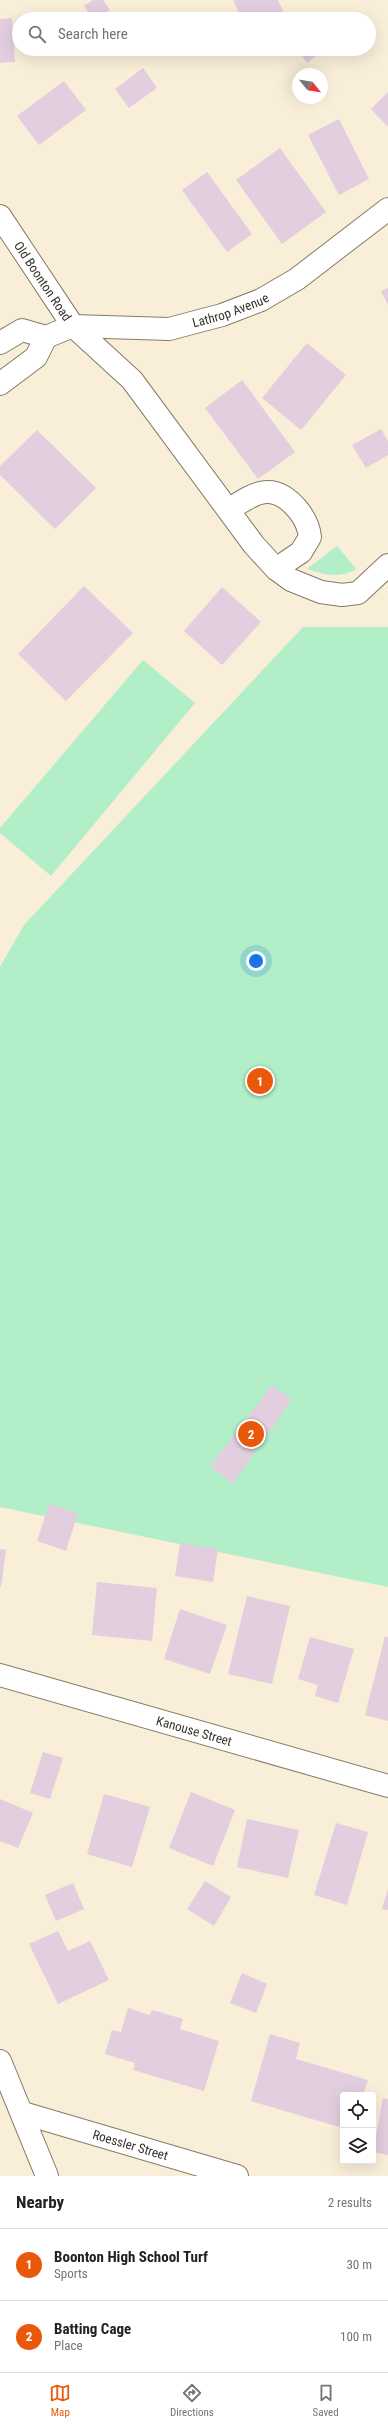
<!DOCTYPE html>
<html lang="en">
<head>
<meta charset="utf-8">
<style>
  :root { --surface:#fff; --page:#f6f6f6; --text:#202124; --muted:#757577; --line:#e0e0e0; --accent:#ea580c }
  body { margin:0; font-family:"Roboto Condensed",sans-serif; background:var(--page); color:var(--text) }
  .controls { position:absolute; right:12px; bottom:12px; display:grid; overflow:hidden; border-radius:4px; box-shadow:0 4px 16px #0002 }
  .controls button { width:36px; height:36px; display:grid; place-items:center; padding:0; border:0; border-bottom:1px solid var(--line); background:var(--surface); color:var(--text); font:20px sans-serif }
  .compass { position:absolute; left:292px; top:68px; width:36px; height:36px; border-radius:50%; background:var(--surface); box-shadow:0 4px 16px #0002; rotate:120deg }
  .you { position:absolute; left:256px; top:961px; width:14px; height:14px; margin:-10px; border:3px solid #fff; border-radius:50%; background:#1a73e8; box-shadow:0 0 0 6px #1a73e833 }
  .badge { display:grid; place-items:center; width:26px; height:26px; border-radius:50%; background:var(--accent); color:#fff; font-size:13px; font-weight:700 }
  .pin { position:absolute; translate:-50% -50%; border:2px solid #fff; box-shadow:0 1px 4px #0006 }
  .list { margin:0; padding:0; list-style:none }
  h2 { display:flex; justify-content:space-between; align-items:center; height:52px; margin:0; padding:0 16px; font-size:17px }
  h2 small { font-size:13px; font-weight:400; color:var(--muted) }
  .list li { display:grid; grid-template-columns:26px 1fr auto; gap:12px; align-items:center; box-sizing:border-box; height:72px; padding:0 16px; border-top:1px solid var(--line) }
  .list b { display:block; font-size:15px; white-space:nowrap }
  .list p { margin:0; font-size:13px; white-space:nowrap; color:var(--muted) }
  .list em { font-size:13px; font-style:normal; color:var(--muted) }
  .icon { flex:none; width:22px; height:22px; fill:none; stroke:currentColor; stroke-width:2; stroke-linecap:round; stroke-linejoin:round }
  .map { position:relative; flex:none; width:388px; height:2176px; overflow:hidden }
  .search { position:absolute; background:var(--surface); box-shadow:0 4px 16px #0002; left:12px; right:12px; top:12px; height:44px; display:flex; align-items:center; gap:10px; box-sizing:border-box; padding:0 14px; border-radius:22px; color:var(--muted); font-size:15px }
  .sheet { height:196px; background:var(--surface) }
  nav { display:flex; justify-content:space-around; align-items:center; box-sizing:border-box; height:56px; border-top:1px solid var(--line); background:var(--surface); font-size:11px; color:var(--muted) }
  nav a { display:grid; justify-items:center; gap:2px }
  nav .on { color:var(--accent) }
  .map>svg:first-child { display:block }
  .green { fill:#b2eec7 }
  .building { fill:#e2cede }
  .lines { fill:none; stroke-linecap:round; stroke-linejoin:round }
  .minor-casing { stroke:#857b67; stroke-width:24 }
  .minor { stroke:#fff; stroke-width:22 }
  .labels { text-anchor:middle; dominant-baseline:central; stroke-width:3; stroke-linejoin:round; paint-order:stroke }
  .street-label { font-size:13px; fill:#363129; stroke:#f9eed8 }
</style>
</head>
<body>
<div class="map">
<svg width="388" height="2176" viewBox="0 0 388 2176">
  <rect width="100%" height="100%" fill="#f9eed8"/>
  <path class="green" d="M 337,546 L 356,569 C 341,579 322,574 307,569 Z
    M 303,627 L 388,627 L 388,1587 L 0,1507 L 0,967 L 24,925 Z
    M 143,660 L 195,703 L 51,876 L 0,833 L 0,828 Z"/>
  <path class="building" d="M 93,0 L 103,0 L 110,10 L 93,19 L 84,6 Z
    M 233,0 L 278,0 L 283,11 L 269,19 L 242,19 Z
    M 12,18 L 15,62 L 0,63 L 0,19 Z
    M 297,49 L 319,49 L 321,52 L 307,63 Z
    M 143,68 L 157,88 L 129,108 L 115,89 Z
    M 64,81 L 86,110 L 39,145 L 17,116 Z
    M 388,92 L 388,127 L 371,109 Z
    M 339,119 L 369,179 L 339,195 L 308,135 Z
    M 280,148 L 326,212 L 282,244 L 236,180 Z
    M 207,172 L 252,234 L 227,252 L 182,190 Z
    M 388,288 L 388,305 L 381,291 Z
    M 307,343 L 346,375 L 301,430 L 262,398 Z
    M 242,380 L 295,452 L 258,479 L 205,408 Z
    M 381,429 L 388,441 L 388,455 L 366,468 L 352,445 Z
    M 37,430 L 96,488 L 55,529 L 0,475 L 0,466 Z
    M 84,586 L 133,633 L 66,701 L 18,654 Z
    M 222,587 L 261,622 L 222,665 L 184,631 Z
    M 272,1385 L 292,1400 L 233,1483 L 210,1467 Z
    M 49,1504 L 78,1513 L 66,1551 L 37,1541 Z
    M 180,1543 L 218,1549 L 213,1582 L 175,1576 Z
    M 0,1549 L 6,1550 L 1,1587 L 0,1587 Z
    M 97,1582 L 157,1588 L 152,1641 L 92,1635 Z
    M 247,1596 L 290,1606 L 272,1684 L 228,1674 Z
    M 180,1609 L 227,1625 L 210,1674 L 164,1659 Z
    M 385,1636 L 388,1637 L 388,1721 L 365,1715 Z
    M 310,1637 L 354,1649 L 338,1703 L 315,1696 L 318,1685 L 298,1679 Z
    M 43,1752 L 63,1758 L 50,1799 L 30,1793 Z
    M 191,1792 L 235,1810 L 213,1866 L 169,1848 Z
    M 104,1794 L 150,1807 L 132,1867 L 87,1854 Z
    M 0,1799 L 33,1813 L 18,1848 L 0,1841 Z
    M 247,1819 L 299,1830 L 288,1878 L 237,1867 Z
    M 336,1823 L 368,1832 L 347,1905 L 314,1895 Z
    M 205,1881 L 231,1897 L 214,1926 L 187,1909 Z
    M 73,1883 L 84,1909 L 56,1921 L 45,1895 Z
    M 388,1889 L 388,1910 L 382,1909 Z
    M 58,1931 L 68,1951 L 90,1941 L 109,1980 L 58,2004 L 29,1944 Z
    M 242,1973 L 267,1984 L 256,2013 L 230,2003 Z
    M 128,2008 L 150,2015 L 152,2010 L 183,2019 L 180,2029 L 219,2041 L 204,2091 L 133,2070 L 135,2063 L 105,2054 L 112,2030 L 121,2032 Z
    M 270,2034 L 300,2043 L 296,2059 L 368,2080 L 363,2095 L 343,2095 L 343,2128 L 251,2101 Z
    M 383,2098 L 388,2099 L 388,2155 L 373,2152 Z"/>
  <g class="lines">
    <defs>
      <g id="minor">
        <path id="s1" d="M 0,216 L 73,326 L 132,380 L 254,545 L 276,569 L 291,580 L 321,592 L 342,595 L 358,593 L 388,565"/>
        <path id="s2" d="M 0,343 L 22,330 L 46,337 L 73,326 L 169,329 L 222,315 L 261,300 L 297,279 L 388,209"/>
        <path d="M 0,384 L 36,357 L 46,337"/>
        <path d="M 229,510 C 256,491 275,481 299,511 C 305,519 309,527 310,537 L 301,552 L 276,569"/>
        <path id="s3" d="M 0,1675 L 388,1786"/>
        <path d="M 0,2061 L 47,2176"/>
        <path id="s4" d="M 23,2113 L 237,2176"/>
      </g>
    </defs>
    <use href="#minor" class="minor-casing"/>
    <use href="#minor" class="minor"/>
  </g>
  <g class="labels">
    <g class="street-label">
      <text stroke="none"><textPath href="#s1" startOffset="78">Old Boonton Road</textPath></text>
      <text stroke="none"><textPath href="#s2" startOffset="240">Lathrop Avenue</textPath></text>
      <text stroke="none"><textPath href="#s3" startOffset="202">Kanouse Street</textPath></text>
      <text stroke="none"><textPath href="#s4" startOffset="112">Roessler Street</textPath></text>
    </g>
  </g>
</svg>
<div class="controls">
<button><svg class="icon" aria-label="locate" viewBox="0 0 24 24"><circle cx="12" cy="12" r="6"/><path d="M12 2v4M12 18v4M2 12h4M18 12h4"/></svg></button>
<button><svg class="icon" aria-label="layers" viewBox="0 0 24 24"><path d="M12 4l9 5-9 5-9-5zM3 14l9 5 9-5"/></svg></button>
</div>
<svg class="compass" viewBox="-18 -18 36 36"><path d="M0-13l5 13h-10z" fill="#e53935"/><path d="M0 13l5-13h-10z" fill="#757577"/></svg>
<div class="you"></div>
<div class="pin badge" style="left:260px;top:1081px">1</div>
<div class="pin badge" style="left:251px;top:1434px">2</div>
<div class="search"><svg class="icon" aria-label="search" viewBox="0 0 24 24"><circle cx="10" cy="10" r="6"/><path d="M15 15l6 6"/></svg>Search here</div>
</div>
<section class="sheet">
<h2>Nearby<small>2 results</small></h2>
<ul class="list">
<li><span class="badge">1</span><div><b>Boonton High School Turf</b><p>Sports</p></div><em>30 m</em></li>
<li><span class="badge">2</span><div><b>Batting Cage</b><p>Place</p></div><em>100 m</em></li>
</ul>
</section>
<nav>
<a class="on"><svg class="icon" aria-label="map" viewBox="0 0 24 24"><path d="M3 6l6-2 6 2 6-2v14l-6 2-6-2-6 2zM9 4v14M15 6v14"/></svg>Map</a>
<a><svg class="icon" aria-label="directions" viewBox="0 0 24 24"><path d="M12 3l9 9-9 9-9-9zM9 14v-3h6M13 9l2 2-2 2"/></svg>Directions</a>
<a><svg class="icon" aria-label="saved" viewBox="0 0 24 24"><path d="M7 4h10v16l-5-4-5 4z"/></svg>Saved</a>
</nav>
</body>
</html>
